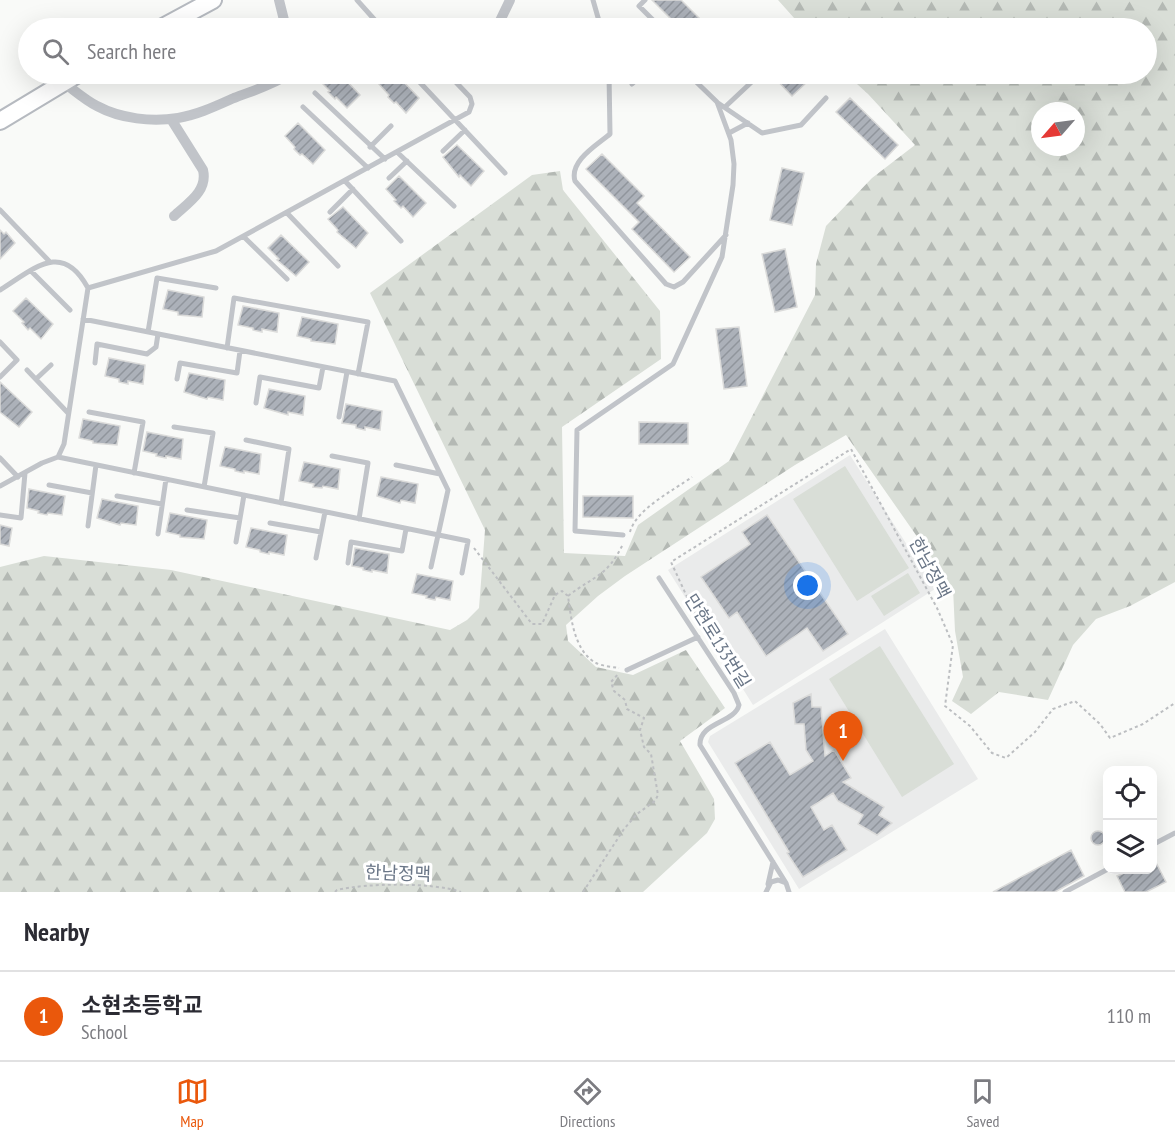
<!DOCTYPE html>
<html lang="en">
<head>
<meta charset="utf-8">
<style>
  :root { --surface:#fff; --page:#f7f7f7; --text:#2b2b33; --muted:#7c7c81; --line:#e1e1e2; --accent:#ea580c }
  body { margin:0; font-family:"PT Sans Narrow","Noto Sans KR",sans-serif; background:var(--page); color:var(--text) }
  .controls { position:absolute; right:18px; bottom:18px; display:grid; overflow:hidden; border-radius:12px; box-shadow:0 6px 24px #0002 }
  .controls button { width:54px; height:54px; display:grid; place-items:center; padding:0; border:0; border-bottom:2px solid var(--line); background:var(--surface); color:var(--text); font:30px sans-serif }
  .compass { position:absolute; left:1031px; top:102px; width:54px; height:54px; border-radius:50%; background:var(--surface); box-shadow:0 6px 24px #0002; rotate:242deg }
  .you { position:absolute; left:808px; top:586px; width:21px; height:21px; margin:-15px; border:4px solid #fff; border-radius:50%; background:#1a73e8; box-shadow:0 0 0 9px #1a73e833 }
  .badge { display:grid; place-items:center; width:39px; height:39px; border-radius:50%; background:var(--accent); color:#fff; font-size:20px; font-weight:700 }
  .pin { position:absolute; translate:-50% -50px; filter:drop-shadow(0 2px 3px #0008) }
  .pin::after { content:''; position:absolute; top:32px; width:21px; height:18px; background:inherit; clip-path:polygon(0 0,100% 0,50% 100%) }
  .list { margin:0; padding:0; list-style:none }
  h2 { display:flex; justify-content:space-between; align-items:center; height:78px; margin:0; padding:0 24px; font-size:26px }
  h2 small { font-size:20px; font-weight:400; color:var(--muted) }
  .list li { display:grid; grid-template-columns:39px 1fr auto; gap:18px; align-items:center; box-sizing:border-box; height:90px; padding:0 24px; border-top:2px solid var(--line) }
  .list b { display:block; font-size:22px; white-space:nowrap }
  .list p { margin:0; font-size:20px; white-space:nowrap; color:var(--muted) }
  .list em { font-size:20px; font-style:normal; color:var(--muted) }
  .icon { flex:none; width:33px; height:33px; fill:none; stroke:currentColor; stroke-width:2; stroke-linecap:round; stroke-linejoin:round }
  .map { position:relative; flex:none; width:1175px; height:892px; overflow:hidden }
  .search { position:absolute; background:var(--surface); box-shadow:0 6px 24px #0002; left:18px; right:18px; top:18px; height:66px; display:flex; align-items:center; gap:15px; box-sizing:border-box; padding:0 21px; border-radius:33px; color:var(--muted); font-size:22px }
  .sheet { height:168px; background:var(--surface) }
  nav { display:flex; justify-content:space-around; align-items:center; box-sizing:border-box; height:84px; border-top:2px solid var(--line); background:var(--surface); font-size:16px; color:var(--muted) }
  nav a { display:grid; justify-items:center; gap:3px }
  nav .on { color:var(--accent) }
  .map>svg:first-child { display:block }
  .built { fill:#eaebeb }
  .forest { fill:url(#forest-firs); fill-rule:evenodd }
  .garden { fill:#d9ded7 }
  .building { fill:url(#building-hatch); stroke:#dbdbda; stroke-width:1.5 }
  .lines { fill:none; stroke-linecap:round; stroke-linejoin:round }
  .secondary-casing { stroke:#b6bac0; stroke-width:20 }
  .path { stroke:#bcbec1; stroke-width:2; stroke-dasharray:3 3; stroke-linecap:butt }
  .lane { stroke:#c1c4c9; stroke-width:5 }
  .street { stroke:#c1c4c9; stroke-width:10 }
  .secondary { stroke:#fff; stroke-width:16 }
  .labels { text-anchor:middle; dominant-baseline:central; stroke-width:6; stroke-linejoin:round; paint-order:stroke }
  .street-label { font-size:18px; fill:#6a7687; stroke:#fff }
</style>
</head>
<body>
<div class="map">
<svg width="1175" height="892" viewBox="0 0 1175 892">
  <defs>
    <pattern id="forest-firs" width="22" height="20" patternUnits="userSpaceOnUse" patternTransform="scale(1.5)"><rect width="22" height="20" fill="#d9ded7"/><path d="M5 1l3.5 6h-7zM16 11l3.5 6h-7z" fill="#b4b9b4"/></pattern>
    <pattern id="building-hatch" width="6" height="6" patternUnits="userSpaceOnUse" patternTransform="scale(1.5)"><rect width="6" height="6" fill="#acb1b9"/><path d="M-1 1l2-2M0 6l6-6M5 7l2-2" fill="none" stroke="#90959c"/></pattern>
  </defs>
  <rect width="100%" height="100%" fill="#f9faf8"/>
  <path class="built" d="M 850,455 L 935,589 L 753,705 L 668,570 Z
    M 885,629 L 978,779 L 799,889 L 708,742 L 710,736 Z"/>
  <path class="forest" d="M 778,0 L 1175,0 L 1175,582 L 1130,606 L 1096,619 L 1073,645 L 1048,700 L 999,692 L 971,714 L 952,701 L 963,677 L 955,631 L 953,588 L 846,435 L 795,465 L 625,576 L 598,596 L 566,625 L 568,641 L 596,667 L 633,675 L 686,650 L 725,708 L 680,741 L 714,799 L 715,819 L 707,833 L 643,892 L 0,892 L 0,567 L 44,556 L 171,570 L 450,630 L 467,620 L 479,608 L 485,530 L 370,293 L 532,175 L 560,171 L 563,190 L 660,311 L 661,359 L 562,427 L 564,553 L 625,556 L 638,525 L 729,461 L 815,295 L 816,264 L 826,226 L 872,178 L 915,145 L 868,94 L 846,74 L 1146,74 L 1146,28 L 803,28 ZM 1040,111 L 1076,111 L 1076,147 L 1040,147 Z"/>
  <path class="garden" d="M 845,466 L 909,568 L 857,601 L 793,499 Z
    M 908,573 L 920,593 L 884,616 L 871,596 Z
    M 880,646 L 954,764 L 902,797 L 829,679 Z"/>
  <path class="building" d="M 652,0 L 681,0 L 709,28 L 680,28 Z
    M 326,74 L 340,74 L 360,95 L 347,108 L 336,97 L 335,99 L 328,92 L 330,91 L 319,80 Z
    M 390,74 L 396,74 L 419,98 L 406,113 L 396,102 L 394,103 L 388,97 L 389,95 L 379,84 Z
    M 771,74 L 800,74 L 808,81 L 792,96 Z
    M 850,98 L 898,145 L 885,159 L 836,112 Z
    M 298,123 L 325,150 L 313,164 L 302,154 L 300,155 L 294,149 L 295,147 L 285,136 Z
    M 457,145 L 484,171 L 471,186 L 460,175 L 459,177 L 443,157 Z
    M 602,154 L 644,196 L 637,203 L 690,257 L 674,272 L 632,229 L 639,222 L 586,169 Z
    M 782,168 L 804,173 L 792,225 L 770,220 Z
    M 399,176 L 426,203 L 413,217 L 403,206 L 401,208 L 394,201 L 396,200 L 386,189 Z
    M 343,207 L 368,233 L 356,248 L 337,232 L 338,230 L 328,219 Z
    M 0,230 L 4,234 L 6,232 L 15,243 L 0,259 Z
    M 281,235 L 309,262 L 296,276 L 277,260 L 279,259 L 268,248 Z
    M 785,249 L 797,307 L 775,312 L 762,254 Z
    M 168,290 L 204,297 L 202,317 L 178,315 L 178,312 L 163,309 Z
    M 26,298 L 53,324 L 41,339 L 30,328 L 28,330 L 22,323 L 24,322 L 13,311 Z
    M 243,306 L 279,313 L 277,332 L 262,329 L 262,332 L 253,330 L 253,328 L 238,325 Z
    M 302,317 L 338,324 L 335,344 L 311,341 L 311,339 L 297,336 Z
    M 739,327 L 747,386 L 724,389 L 716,329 Z
    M 109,358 L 145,365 L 143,384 L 128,381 L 128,384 L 119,382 L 119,379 L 105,376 Z
    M 189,373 L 225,380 L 223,400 L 208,397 L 207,399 L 184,392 Z
    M 0,382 L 32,412 L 19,427 L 0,412 Z
    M 269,389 L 305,396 L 303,415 L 288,412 L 288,415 L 264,408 Z
    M 346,404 L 382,411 L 380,430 L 365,427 L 365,430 L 356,428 L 356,425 L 342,423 Z
    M 83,419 L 120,426 L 117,445 L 93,443 L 93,441 L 79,438 Z
    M 639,422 L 688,423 L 688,444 L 639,444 Z
    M 147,432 L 183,439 L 181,459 L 166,456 L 166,458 L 156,456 L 157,454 L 143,451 Z
    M 225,447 L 261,454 L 259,474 L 244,471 L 244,473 L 235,471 L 235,469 L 220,466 Z
    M 304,462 L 340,469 L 338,489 L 323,486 L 322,488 L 313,487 L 314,484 L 299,481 Z
    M 381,477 L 418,484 L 415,503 L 401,500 L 400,503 L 377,496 Z
    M 29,489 L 65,496 L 62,515 L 48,513 L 47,515 L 38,513 L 39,511 L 27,508 Z
    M 583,496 L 633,496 L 633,518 L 583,517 Z
    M 102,499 L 138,506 L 136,525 L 121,523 L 120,525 L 97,518 Z
    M 170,513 L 207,520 L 204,539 L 180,537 L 180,535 L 166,532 Z
    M 767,515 L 848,634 L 823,651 L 807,628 L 766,656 L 737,612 L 729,618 L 701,577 L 750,544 L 742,532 Z
    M 0,525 L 12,528 L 9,546 L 0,544 Z
    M 251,528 L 287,535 L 284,555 L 269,552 L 269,554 L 260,552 L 260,550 L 246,547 Z
    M 355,548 L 389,554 L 387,573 L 372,570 L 372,572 L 363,570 L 363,568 L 352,566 Z
    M 417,574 L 453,581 L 450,600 L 436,597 L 435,600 L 426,598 L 427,596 L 412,593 Z
    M 811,694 L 812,707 L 821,707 L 825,756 L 834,750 L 851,778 L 843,782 L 884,807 L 879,815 L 892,823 L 877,835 L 858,824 L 863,815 L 838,801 L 833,793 L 811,807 L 824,830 L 832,825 L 847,850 L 803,877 L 787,853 L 789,852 L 735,763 L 770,742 L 790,775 L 813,761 L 806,750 L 804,724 L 795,724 L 793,703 Z
    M1091 838a7 7 0 1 1 14 0a7 7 0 1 1-14 0Z
    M 1071,850 L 1084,876 L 1055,892 L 993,892 Z
    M 1152,855 L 1166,882 L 1146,892 L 1125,892 L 1117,876 L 1131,870 L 1152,870 Z"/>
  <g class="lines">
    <defs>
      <path id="secondary" d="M 161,28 L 213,0
        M 0,121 L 78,74"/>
    </defs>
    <use href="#secondary" class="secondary-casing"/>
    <path class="path" d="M 630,532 C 636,509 674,490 692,477
      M 474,548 L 532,624 L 542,624 L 555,595 L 562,591 L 568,596 C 571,618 574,651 596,663 C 602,666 612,667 619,668
      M 568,596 C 595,575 607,577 623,544
      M 700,625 L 671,562 L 851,449 L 937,608 L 953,645 L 945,706 L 970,726 L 992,753 L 1006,758 L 1035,732 L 1053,709 L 1075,701 L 1100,724 L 1110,738 L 1143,724 L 1175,703
      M 335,892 L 337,890 C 367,883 432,882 461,892
      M 583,892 L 624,829 L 637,814 L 655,801 L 658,795 L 651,754 L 644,747 L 640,730 L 644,718 L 627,709 L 625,700 L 614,691 L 611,682 L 619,673"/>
    <path class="lane" d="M 357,0 L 382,28
      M 593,0 L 601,28
      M 645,0 L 639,6 L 657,24 L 652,28
      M 412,74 L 505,173
      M 609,74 L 610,134 C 597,145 569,161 575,181 L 666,284 L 674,287 L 683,282 L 726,235
      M 632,84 L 643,74
      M 315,93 L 385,159
      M 718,103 L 762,133 L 801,125 L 826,98
      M 303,107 L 368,168
      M 725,107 L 757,77 L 754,74
      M 729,133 L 748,123
      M 370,147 L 391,126
      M 443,151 L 465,130
      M 397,152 L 454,206
      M 389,178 L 407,161
      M 345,181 L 401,241
      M 0,210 L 50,262
      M 330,212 L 353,189
      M 287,213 L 338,266
      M 244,237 L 287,279
      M 31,271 L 70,310
      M 0,290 C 34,269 62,240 88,288 L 216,251 L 469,112 L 472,104 L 470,97 L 448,74
      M 83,319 L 395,381 L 448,490 L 431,567
      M 148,332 L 157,278 L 216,288
      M 0,342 L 17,360 L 0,377
      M 227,348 L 234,298 L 368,322 L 358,374
      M 95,363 L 97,344 L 147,354 L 156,347 L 158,334
      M 27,370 L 68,413
      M 36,379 L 51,365
      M 177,379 L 180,363 L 237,373 L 240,351
      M 256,403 L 260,377 L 319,388 L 323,367
      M 89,412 L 143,422 L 134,473
      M 339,417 L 347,372
      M 174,427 L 213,433 L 204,487
      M 246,440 L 289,449 L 281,503
      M 332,456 L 368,463 L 359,519
      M 58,457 L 468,541 L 462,573
      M 0,458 L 18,477
      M 396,465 L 440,474
      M 49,485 L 92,493
      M 0,486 L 42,463 L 58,457 L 64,444 L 88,288
      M 117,496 L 162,504
      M 187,510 L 240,518
      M 0,515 L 21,518 L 25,473
      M 270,523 L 321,532
      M 88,526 L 96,465
      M 158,534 L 166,479
      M 623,535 L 575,531 L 577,430 L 673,364 L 722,257 L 733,185 L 734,164 L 731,140 L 717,102 L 688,74
      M 236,542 L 244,495
      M 316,558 L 325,512
      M 348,563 L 351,542 L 402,551 L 406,529
      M 659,578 L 734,693 L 739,705 C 735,723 699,722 700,745 L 786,883
      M 627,670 L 698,637
      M 1152,845 L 1175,833
      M 768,884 L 773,862
      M 766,892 L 771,882 L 778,880 L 786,883 L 789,892
      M 1065,892 L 1108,869"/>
    <path class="street" d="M 279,0 L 286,28
      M 504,28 L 499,23 L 510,0
      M 63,82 C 74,90 85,100 97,106 C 121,119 152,122 178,118 C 197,115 216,106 234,98 C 252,91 273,85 289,74
      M 171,119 L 203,170 C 208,191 188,203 174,216"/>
    <use href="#secondary" class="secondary"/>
  </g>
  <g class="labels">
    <g class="street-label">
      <text transform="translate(930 568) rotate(62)">한남정맥</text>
      <text transform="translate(718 641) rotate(58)">만현로133번길</text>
      <text transform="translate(398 873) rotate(2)">한남정맥</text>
    </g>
  </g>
</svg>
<div class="controls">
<button><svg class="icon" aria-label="locate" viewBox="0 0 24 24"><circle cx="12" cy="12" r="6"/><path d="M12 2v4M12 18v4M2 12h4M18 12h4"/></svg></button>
<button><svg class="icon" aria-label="layers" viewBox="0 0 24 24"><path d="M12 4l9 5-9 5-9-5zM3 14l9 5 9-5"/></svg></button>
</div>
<svg class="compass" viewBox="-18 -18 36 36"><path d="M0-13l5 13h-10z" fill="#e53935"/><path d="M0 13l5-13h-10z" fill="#7c7c81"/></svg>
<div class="you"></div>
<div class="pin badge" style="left:843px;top:761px">1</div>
<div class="search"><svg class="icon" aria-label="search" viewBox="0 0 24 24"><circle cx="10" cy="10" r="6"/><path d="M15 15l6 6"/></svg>Search here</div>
</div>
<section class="sheet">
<h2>Nearby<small></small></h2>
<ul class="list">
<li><span class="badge">1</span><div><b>소현초등학교</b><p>School</p></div><em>110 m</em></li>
</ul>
</section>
<nav>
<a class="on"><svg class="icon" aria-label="map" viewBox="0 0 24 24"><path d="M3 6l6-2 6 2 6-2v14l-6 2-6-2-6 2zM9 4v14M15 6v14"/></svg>Map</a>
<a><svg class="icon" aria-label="directions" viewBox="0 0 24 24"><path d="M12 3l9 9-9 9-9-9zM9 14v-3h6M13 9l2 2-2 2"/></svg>Directions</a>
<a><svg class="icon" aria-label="saved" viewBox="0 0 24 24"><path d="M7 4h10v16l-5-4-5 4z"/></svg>Saved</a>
</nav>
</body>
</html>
